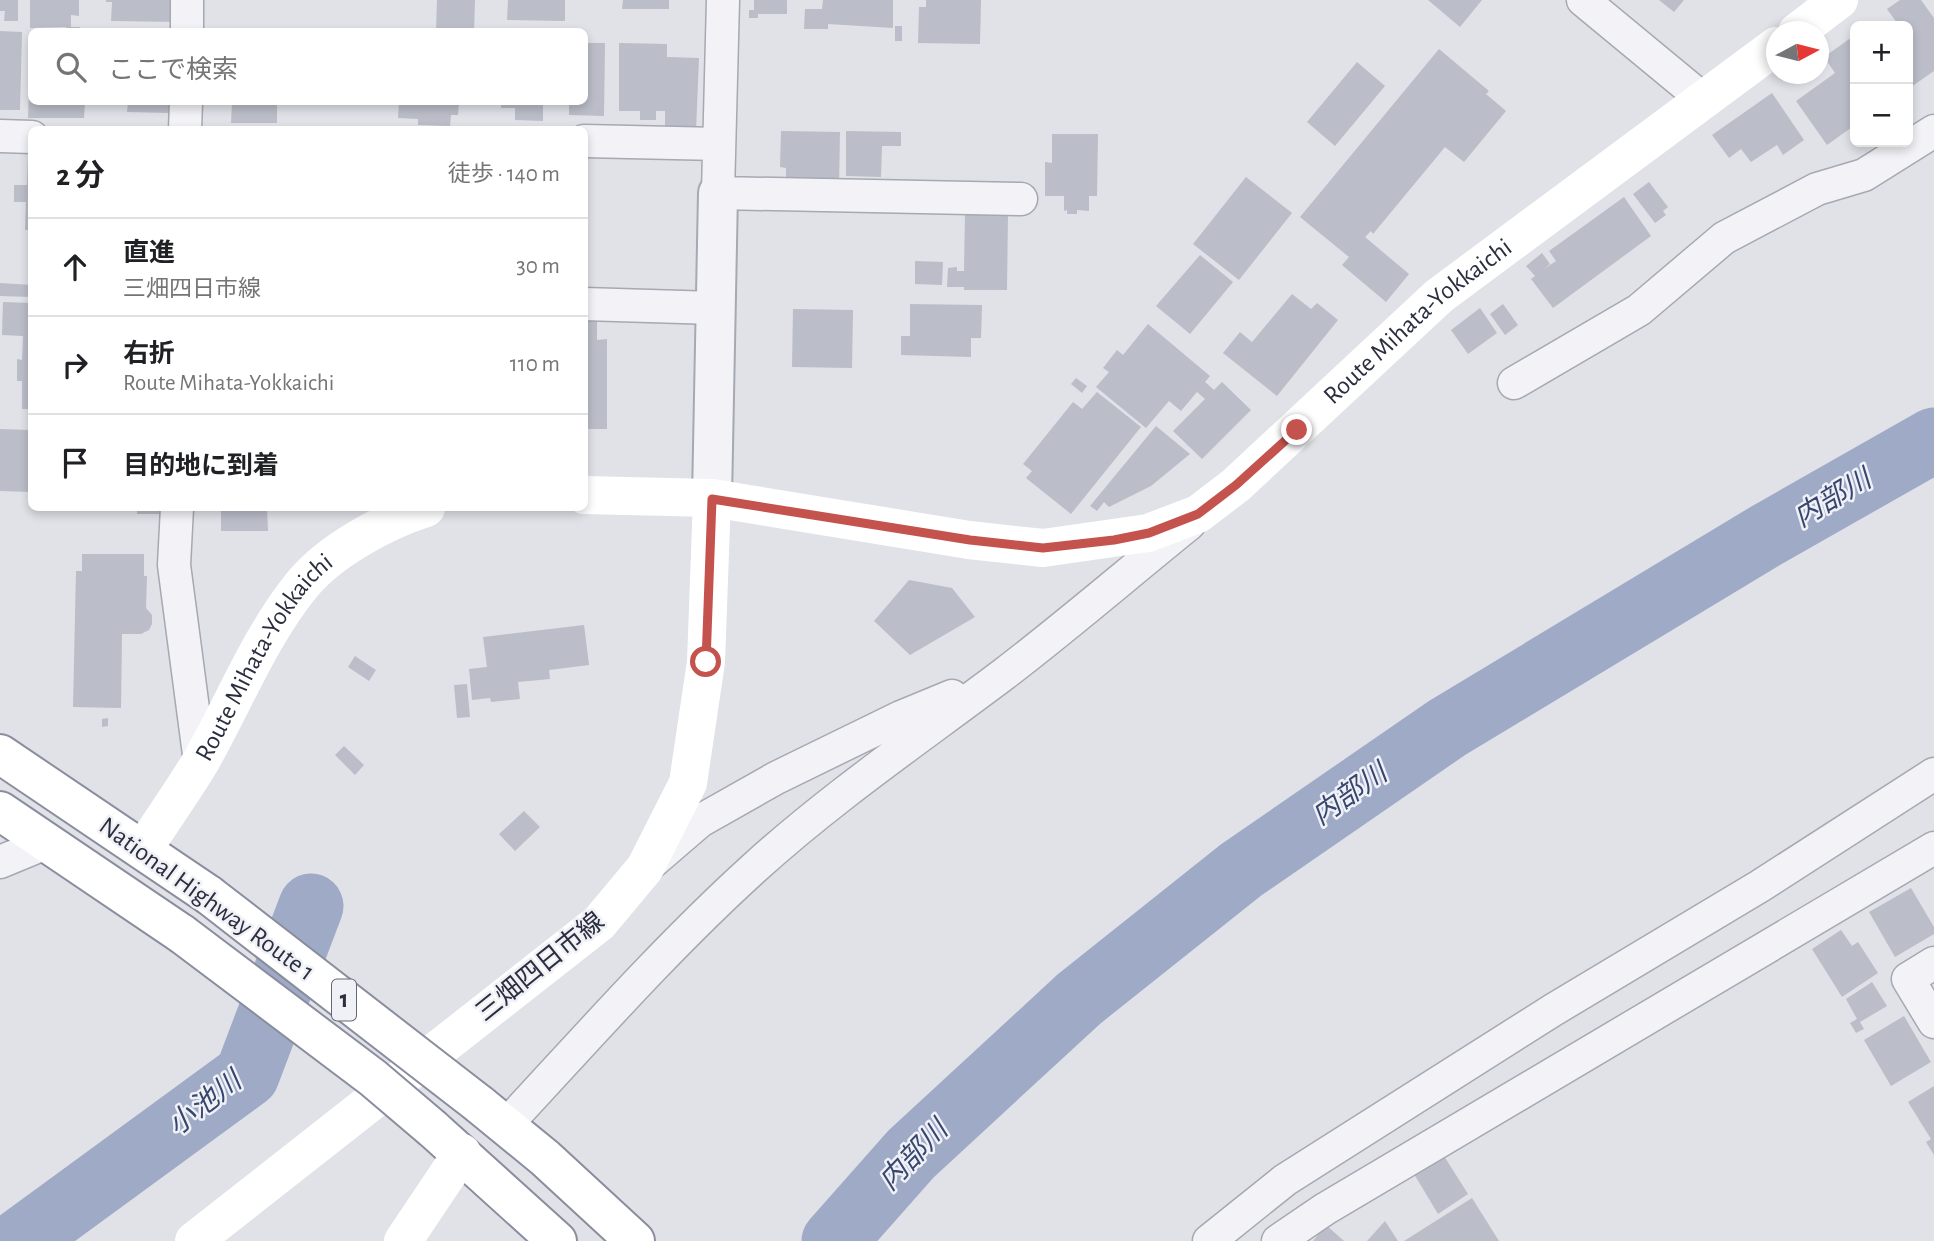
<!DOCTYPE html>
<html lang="ja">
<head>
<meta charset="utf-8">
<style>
  :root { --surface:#fff; --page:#f2f2f2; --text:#202124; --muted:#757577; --line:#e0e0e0 }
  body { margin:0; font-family:"Alegreya Sans","Noto Sans JP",sans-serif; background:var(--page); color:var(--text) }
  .controls { position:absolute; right:21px; top:21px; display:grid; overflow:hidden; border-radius:10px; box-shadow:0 4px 10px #0003 }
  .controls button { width:63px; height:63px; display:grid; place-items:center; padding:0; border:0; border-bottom:2px solid var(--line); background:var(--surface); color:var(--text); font:35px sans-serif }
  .compass { position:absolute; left:1766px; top:21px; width:63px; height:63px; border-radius:50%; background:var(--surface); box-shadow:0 4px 10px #0003; rotate:83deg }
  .stop { position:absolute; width:21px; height:21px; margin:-16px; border:5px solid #c4534e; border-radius:50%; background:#fff }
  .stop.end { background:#c4534e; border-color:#fff; box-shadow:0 2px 7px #0008 }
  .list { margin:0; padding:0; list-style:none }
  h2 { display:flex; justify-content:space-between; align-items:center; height:91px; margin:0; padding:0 28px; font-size:30px }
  h2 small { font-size:23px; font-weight:400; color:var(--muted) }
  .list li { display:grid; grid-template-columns:46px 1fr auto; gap:21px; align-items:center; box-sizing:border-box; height:98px; padding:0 28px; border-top:2px solid var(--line) }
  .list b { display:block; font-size:26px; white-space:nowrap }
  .list p { margin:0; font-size:23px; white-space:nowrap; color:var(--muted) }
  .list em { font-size:23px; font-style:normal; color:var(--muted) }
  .icon { flex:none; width:38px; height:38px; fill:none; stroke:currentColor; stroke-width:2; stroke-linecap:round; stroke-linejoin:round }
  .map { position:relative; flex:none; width:1934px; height:1241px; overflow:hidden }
  .search { position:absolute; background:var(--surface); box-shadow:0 4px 10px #0003; left:28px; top:28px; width:560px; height:77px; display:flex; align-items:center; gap:18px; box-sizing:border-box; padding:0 24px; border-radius:10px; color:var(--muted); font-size:26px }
  .panel { position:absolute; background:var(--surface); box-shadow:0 4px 10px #0003; left:28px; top:126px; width:560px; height:385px; border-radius:10px }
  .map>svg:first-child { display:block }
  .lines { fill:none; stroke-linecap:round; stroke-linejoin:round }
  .river { stroke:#9eaac6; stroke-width:65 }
  .building { fill:#bbbdc8 }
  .minor-casing { stroke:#a6a8b2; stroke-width:35 }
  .tertiary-casing { stroke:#a6a8b2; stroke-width:42 }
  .trunk-casing { stroke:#898d9e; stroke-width:42 }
  .minor { stroke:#f3f3f7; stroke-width:32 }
  .tertiary { stroke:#f3f3f7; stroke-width:38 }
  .secondary { stroke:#fff; stroke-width:38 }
  .trunk { stroke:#fff; stroke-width:38 }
  .trunk-bridge-casing { stroke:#898d9e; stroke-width:42; stroke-linecap:butt }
  .trunk-bridge { stroke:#fff; stroke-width:38 }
  .route { stroke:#c4534e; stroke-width:9 }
  .labels { text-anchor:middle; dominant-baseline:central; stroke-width:5; stroke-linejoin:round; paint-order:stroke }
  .shield { fill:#f0f1f6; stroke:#656875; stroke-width:2 }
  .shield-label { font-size:24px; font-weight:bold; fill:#2a2e3e }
  .street-label { font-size:26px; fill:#2a2e3e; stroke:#f0f1f6 }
  .water-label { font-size:28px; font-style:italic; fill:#37466f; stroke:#f0f1f6 }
</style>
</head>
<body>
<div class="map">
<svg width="1934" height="1241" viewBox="0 0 1934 1241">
  <rect width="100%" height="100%" fill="#e0e2e8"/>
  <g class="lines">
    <path class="river" d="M 20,1241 L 247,1075 L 311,906
      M 834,1241 L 911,1154 L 1079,999 L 1241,870 L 1447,728 L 1767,535 L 1934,440"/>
  </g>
  <path class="building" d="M 0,0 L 18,0 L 18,21 L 4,21 L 5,11 L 0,11 Z
    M 30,0 L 79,0 L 79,16 L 71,15 L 71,27 L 80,27 L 80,32 L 66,32 L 66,27 L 30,28 Z
    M 106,0 L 178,0 L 177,22 L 111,21 L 112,2 L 106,2 Z
    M 437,0 L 475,0 L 474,32 L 436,31 Z
    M 508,0 L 565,0 L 565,21 L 507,20 Z
    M 623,0 L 669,0 L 669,9 L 622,9 Z
    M 754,0 L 787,0 L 787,14 L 758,14 L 758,18 L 749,18 L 749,10 L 754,10 Z
    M 823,0 L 893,0 L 893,28 L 828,24 L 828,29 L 804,29 L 805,9 L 822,9 Z
    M 926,0 L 981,0 L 980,44 L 918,43 L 919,7 L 926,7 Z
    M 1428,0 L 1482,0 L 1460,27 Z
    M 1659,0 L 1684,0 L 1674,12 Z
    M 1900,0 L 1921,0 L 1934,18 L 1934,71 L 1911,87 L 1908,82 L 1908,26 L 1899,26 L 1887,9 Z
    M 895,26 L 902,26 L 902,41 L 895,41 Z
    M 0,31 L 22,32 L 20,110 L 0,110 Z
    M 1855,35 L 1855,125 L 1827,145 L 1796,101 L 1835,73 L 1824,57 Z
    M 584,43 L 605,43 L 604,116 L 569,115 L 569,102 L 584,102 Z
    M 619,43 L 667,44 L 667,57 L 699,58 L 696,131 L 665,130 L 665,111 L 656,111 L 656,120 L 640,120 L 640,111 L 619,111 Z
    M 1439,49 L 1489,91 L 1486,94 L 1506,111 L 1464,162 L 1445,147 L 1373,234 L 1371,231 L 1365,237 L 1409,274 L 1386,302 L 1342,265 L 1349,257 L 1300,217 Z
    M 1357,62 L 1385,86 L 1335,146 L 1307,122 Z
    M 29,89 L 32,89 L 32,102 L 85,102 L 84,118 L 28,118 Z
    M 1772,93 L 1804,140 L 1783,155 L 1777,145 L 1751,162 L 1741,149 L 1729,158 L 1712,135 Z
    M 128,102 L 170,102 L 170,113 L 127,112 Z
    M 232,102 L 277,102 L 277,123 L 231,123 Z
    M 399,102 L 459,102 L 458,115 L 451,115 L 450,126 L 418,125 L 418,119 L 398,118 Z
    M 494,102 L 543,102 L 543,121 L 515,120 L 515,108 L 501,108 L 501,105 L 494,105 Z
    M 781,131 L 840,132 L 839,186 L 786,185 L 786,168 L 780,167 Z
    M 846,131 L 901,132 L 901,146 L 882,146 L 881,177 L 846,176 Z
    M 1052,134 L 1098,134 L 1097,196 L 1089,196 L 1089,211 L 1077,210 L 1077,214 L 1067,214 L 1067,210 L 1064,211 L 1064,196 L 1045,196 L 1045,162 L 1052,163 Z
    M 28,155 L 32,155 L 32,230 L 25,230 L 26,202 L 14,202 L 14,185 L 27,185 Z
    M 1246,177 L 1292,213 L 1239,280 L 1193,244 Z
    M 1649,182 L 1668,207 L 1663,211 L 1666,215 L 1655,223 L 1633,194 Z
    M 1624,197 L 1651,236 L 1553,308 L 1531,279 L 1535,276 L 1526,266 L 1542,253 L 1550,264 L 1544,269 L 1556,261 L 1549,251 Z
    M 965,214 L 1008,214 L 1007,290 L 964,290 L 964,287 L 947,287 L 948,268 L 957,267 L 957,271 L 964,271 Z
    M 1200,255 L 1233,282 L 1190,334 L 1156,306 Z
    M 915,261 L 943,262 L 942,285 L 915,284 Z
    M 0,283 L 32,285 L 32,297 L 0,296 Z
    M 1292,294 L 1311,309 L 1317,303 L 1338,320 L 1277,396 L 1223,353 L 1240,332 L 1252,342 Z
    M 3,302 L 32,303 L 32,409 L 22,409 L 22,381 L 17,381 L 17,359 L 22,360 L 23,336 L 2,335 Z
    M 910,304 L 982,305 L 981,338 L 971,338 L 971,357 L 901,355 L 901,336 L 910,336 Z
    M 1503,304 L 1518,325 L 1505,335 L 1490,314 Z
    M 1480,308 L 1497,333 L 1468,354 L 1451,330 Z
    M 793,309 L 853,310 L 852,368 L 792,367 Z
    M 584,314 L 597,314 L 597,340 L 607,339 L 607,429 L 584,429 Z
    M 1148,324 L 1210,376 L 1205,382 L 1214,390 L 1222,382 L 1251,410 L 1202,459 L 1173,431 L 1205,399 L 1197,392 L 1181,411 L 1169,401 L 1146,428 L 1096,387 L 1109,372 L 1103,368 L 1117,350 L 1123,355 Z
    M 1076,378 L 1087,386 L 1082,393 L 1071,384 Z
    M 1097,392 L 1141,427 L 1071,514 L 1026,478 L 1032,471 L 1023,464 L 1073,402 L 1082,409 Z
    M 1156,426 L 1190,454 L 1151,486 L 1109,507 L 1104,502 L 1097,511 L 1090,506 Z
    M 0,429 L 32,430 L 32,492 L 0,491 Z
    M 137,508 L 164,508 L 164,514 L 137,514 Z
    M 217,508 L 267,508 L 268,531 L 221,531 L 221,511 L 217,511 Z
    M 82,554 L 144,554 L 144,576 L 147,576 L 146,608 L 152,615 L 152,624 L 149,630 L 141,634 L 122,634 L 121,708 L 73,707 L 76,571 L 82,571 Z
    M 909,580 L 952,588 L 975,617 L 910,655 L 874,621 Z
    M 584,625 L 589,665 L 549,670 L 550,679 L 518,682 L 520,699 L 491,702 L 490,698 L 472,700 L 469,669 L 487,667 L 483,637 Z
    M 355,656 L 376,670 L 369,681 L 348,667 Z
    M 467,684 L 470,717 L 457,718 L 454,685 Z
    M 108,718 L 108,726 L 102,727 L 102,719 Z
    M 344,746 L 364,765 L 355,775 L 335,755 Z
    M 524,811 L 540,827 L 515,851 L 499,834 Z
    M 1911,888 L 1934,927 L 1934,934 L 1895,957 L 1869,912 Z
    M 1841,930 L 1852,946 L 1858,942 L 1878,973 L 1842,997 L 1812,949 Z
    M 1872,982 L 1887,1006 L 1860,1022 L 1864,1029 L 1856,1033 L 1850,1023 L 1857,1019 L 1846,999 Z
    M 1904,1016 L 1931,1062 L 1891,1086 L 1864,1040 Z
    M 1934,1086 L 1934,1155 L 1926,1142 L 1931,1139 L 1908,1102 Z
    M 1444,1156 L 1468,1194 L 1438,1214 L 1414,1174 Z
    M 1472,1198 L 1499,1241 L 1404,1241 Z
    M 1385,1221 L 1398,1241 L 1367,1241 Z
    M 1326,1225 L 1344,1241 L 1313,1241 Z"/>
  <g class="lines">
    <defs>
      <path id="minor" d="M 723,0 L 718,193 L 1021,199
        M 1583,0 L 1704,100
        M 187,32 L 187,0
        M 185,130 L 186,102
        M 0,136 L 32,137
        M 584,141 L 719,144
        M 584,304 L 715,308
        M 1514,383 L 1639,310 L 1724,238 L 1817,189 L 1864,175 L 1934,131
        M 177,508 L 174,565 L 200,762
        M 0,862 L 46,843
        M 650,864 L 700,821 L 776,778 L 901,717 L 952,696
        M 1934,963 L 1908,979 L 1934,1022
        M 506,1125 C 587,1038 665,949 753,869 C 831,798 919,738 1004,674 C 1067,626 1127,574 1189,524
        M 1209,1241 L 1285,1180 L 1553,1010 L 1760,886 L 1934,774
        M 1278,1241 L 1325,1209 L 1934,848"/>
      <path id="tertiary" d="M 712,498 L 718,193"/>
      <path id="trunk" d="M 0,754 L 209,895
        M 0,811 L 182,934
        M 479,1104 L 545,1158 L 635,1241
        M 433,1129 L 557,1241"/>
    </defs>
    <use href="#minor" class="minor-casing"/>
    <use href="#tertiary" class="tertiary-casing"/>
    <use href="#trunk" class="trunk-casing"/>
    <use href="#minor" class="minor"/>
    <use href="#tertiary" class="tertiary"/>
    <g class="secondary">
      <path d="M 1797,32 L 1839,0"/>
      <path id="s1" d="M 584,495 L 712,498 L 969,540 L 1043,548 L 1148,533 L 1198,514 L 1236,485 L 1439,296 L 1776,46"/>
      <path id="s2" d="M 143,850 C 162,820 183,791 201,761 C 234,703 259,638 301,586 C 328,552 384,521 426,508"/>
      <path d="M 194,1241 L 599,923 L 645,868 L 688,783 L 706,662 L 712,498"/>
      <path d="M 403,1241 L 462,1153"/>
    </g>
    <use href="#trunk" class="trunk"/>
    <defs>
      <path id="trunk-bridge" d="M 209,895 L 479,1104
        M 182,934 L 373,1078 L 433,1129"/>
    </defs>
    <use href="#trunk-bridge" class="trunk-bridge-casing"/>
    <use href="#trunk-bridge" class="trunk-bridge"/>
  </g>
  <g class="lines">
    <path class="route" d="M 706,662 L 712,499 L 970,540 L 1043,548 L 1114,540 L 1149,533 L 1198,514 L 1236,485 L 1297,430"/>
  </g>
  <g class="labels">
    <rect class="shield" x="332" y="979.5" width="24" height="41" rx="5"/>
    <g class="shield-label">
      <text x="344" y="1000">1</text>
    </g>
    <g class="street-label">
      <text stroke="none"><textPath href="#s1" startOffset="915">Route Mihata-Yokkaichi</textPath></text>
      <text stroke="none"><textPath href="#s2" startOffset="228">Route Mihata-Yokkaichi</textPath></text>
      <text transform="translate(207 899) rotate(36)">National Highway Route 1</text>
      <text transform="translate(540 967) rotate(-39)">三畑四日市線</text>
    </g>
    <g class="water-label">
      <text transform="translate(1833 499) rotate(-31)">内部川</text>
      <text transform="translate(1350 795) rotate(-35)">内部川</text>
      <text transform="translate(205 1104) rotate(-38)">小池川</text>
      <text transform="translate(914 1156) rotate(-46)">内部川</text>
    </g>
  </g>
</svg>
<div class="controls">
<button>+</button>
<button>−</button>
</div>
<svg class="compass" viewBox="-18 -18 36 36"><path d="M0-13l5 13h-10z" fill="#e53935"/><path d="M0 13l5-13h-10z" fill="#757577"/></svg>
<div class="stop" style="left:706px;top:662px"></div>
<div class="stop end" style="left:1297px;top:430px"></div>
<div class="search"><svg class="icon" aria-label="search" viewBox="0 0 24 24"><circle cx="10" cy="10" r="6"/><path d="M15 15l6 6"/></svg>ここで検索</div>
<section class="panel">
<h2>2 分<small>徒歩 · 140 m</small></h2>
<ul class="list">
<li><svg class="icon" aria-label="ahead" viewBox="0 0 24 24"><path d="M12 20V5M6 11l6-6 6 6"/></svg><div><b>直進</b><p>三畑四日市線</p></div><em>30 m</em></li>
<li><svg class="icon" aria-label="right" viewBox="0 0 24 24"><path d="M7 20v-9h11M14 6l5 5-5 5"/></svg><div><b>右折</b><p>Route Mihata-Yokkaichi</p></div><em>110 m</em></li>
<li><svg class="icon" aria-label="arrive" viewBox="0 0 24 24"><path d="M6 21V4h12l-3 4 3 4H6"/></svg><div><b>目的地に到着</b></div></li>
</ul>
</section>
</div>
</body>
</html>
